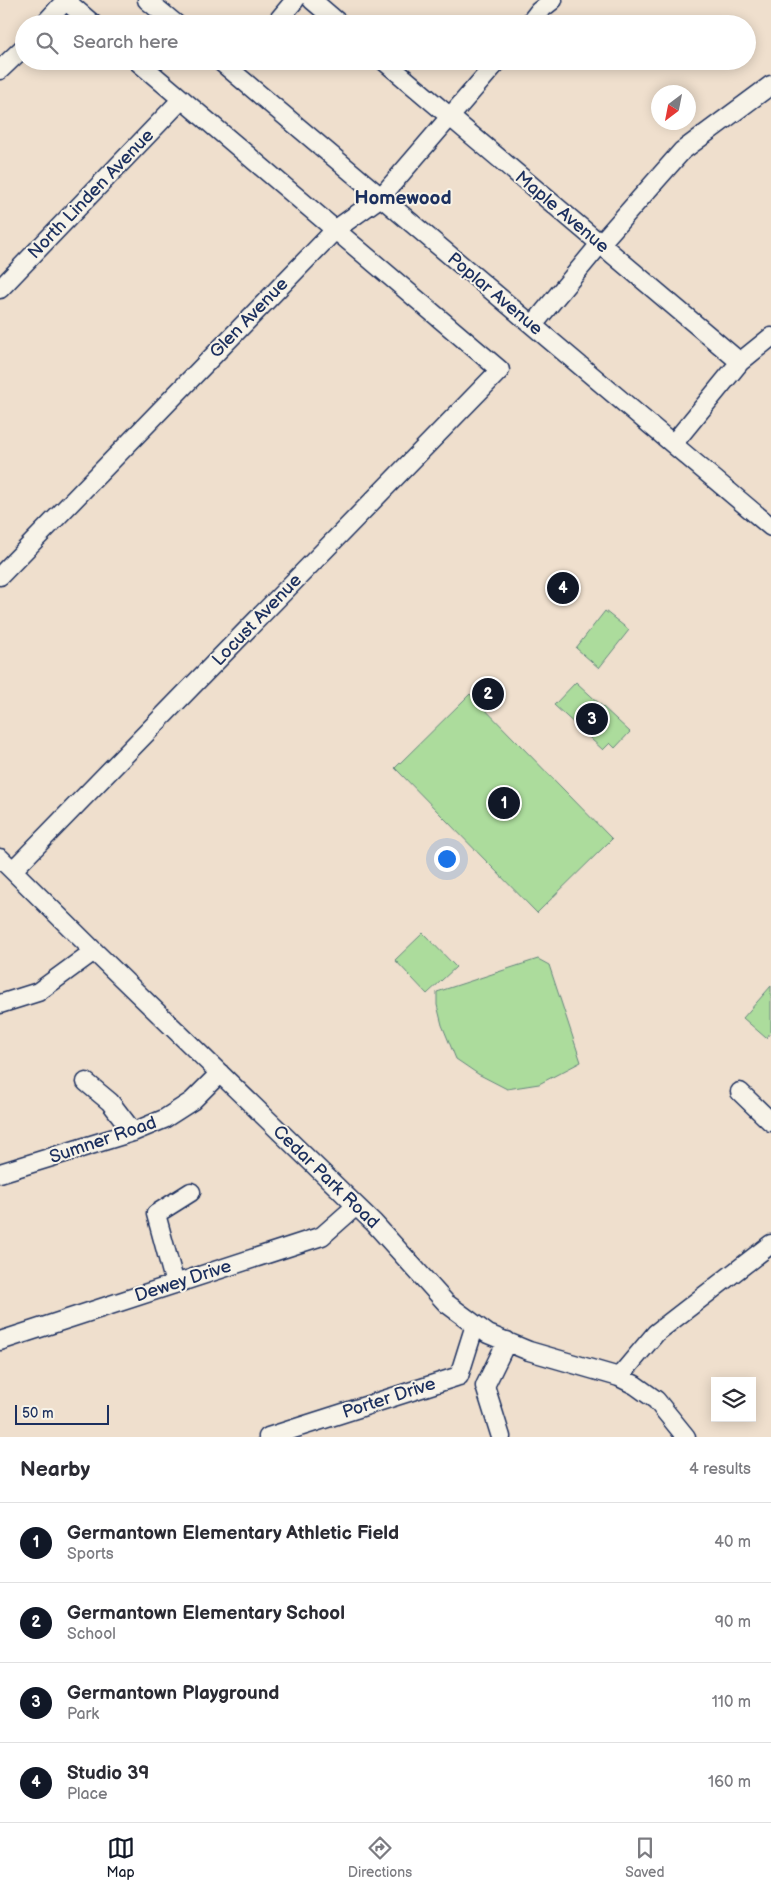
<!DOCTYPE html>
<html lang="en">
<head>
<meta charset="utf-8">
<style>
  :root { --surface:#fff; --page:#f2f2f3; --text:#2b2b33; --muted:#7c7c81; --line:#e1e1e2; --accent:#111827 }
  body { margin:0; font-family:"Balsamiq Sans",sans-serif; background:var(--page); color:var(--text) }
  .controls { position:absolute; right:15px; bottom:15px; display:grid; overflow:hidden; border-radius:0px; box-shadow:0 2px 12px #0003 }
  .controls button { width:45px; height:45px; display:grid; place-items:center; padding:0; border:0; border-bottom:1px solid var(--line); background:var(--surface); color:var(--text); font:25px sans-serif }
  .compass { position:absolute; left:651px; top:85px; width:45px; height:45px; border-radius:50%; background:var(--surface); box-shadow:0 2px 12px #0003; rotate:212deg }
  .scale { position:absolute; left:15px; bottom:12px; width:94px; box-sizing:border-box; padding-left:5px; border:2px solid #1b2f5e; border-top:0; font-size:14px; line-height:18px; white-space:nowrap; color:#1b2f5e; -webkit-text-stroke:4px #f7f3e8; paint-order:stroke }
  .you { position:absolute; left:446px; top:858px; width:18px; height:18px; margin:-12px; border:4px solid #fff; border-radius:50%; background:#1a73e8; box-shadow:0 0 0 8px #1a73e833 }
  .badge { display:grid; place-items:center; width:32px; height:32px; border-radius:50%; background:var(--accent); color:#fff; font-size:16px; font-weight:700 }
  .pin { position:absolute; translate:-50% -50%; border:2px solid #fff; box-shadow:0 1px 5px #0006 }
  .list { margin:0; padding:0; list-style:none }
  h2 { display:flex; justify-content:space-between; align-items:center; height:65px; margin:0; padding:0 20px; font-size:21px }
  h2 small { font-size:16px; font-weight:400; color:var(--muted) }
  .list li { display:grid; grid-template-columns:32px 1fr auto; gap:15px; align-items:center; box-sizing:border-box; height:80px; padding:0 20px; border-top:1px solid var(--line) }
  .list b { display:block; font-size:19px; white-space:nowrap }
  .list p { margin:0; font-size:16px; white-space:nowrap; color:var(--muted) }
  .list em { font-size:16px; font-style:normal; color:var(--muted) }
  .icon { flex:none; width:28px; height:28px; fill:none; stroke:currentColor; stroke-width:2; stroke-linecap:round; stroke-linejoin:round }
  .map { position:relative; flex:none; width:771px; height:1437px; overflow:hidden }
  .search { position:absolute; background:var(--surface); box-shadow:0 2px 12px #0003; left:15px; right:15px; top:15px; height:55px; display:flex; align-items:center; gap:12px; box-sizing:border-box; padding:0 18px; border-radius:28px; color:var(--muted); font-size:19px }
  .sheet { height:385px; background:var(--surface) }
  nav { display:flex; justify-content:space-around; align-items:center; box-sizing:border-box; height:70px; border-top:1px solid var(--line); background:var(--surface); font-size:14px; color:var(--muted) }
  nav a { display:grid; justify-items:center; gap:2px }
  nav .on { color:var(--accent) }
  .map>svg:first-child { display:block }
  .green { fill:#acdc9c; stroke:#64867d }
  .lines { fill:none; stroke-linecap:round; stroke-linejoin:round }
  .minor-casing { stroke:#1b2f5e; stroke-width:21 }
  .minor { stroke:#f7f3e8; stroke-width:18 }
  .labels { text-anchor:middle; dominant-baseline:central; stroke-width:4; stroke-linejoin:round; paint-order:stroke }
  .street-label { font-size:18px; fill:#1b2f5e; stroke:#f7f3e8 }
  .neighbourhood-label { font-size:19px; font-weight:bold; fill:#1b2f5e; stroke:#f7f3e8 }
</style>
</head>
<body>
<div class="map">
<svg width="771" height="1437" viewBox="0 0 771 1437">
  <rect width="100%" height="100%" fill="#efdfcd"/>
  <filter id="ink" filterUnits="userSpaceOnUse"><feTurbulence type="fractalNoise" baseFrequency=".02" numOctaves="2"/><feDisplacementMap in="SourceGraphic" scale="10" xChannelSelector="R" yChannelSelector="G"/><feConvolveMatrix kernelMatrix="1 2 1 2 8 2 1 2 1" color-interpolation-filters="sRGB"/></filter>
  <g filter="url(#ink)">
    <path class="green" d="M 605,611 L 629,630 L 599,668 L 576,648 Z
      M 576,682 L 630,732 L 615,748 L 610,743 L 603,750 L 554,705 Z
      M 470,694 L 612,839 L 537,913 L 395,768 Z
      M 423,933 L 456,967 L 427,994 L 395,960 Z
      M 538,959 L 549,965 L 581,1062 L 539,1084 L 507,1089 L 478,1074 L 456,1059 L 442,1025 L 437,1005 L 437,992 Z
      M 771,986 L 771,1032 L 766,1038 L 743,1018 Z"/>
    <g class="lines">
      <defs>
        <path id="minor" d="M 65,0 L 93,24
          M 147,0 L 176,24
          M 312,0 L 340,24
          M 44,24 L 66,0
          M 275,24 L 295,0
          M 529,24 L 539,11 L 553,0
          M 220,61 L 771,527
          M 384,61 L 740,362
          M 0,70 L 24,47
          M 0,289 L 182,99
          M 533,325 L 600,244 L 682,151 L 771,85
          M 673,444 L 740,362 L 771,337
          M 0,576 L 336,229 L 381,197 L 498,61
          M 0,858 L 94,951 L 374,1223 L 446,1303 L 488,1334 L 529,1351 L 619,1377 L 635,1385 L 656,1400 L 686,1437
          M 13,870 L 500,370 L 137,61
          M 0,1004 L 38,992 L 94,951
          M 86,1082 L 110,1102 L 133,1132
          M 740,1092 L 771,1122
          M 0,1173 L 133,1132 L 164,1119 L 192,1101 L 220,1073
          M 175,1284 L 156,1214 L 191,1192
          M 0,1341 L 322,1236 L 356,1206
          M 459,1376 L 475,1325
          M 619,1377 L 656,1333 L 771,1244
          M 268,1437 L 459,1376
          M 501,1437 L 485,1386 L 507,1341"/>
      </defs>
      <use href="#minor" class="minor-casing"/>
      <use href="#minor" class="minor"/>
    </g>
  </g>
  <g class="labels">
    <g class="street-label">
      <text transform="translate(91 194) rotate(-46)">North Linden Avenue</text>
      <text transform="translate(562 212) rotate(40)">Maple Avenue</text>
      <text transform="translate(495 294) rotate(40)">Poplar Avenue</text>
      <text transform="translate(249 318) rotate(-46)">Glen Avenue</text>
      <text transform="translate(257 620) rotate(-46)">Locust Avenue</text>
      <text transform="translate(103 1140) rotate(-19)">Sumner Road</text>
      <text transform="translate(326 1177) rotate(44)">Cedar Park Road</text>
      <text transform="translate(183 1281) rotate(-18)">Dewey Drive</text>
      <text transform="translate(389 1398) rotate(-18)">Porter Drive</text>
    </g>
    <g class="neighbourhood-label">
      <text x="403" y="198">Homewood</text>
    </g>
  </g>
</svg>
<div class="controls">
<button><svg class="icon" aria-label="layers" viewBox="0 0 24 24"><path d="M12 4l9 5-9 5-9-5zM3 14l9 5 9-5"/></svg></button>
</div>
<svg class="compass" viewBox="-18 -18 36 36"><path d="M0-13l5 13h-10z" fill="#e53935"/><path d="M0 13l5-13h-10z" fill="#7c7c81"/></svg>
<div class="scale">50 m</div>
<div class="you"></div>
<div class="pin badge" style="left:504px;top:803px">1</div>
<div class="pin badge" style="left:488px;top:694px">2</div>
<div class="pin badge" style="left:592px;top:719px">3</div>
<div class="pin badge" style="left:563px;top:588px">4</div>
<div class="search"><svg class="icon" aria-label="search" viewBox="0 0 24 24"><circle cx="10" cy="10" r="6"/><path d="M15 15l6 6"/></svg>Search here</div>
</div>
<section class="sheet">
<h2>Nearby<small>4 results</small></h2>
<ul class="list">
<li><span class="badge">1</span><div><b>Germantown Elementary Athletic Field</b><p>Sports</p></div><em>40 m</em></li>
<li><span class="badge">2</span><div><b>Germantown Elementary School</b><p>School</p></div><em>90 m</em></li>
<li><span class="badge">3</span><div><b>Germantown Playground</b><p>Park</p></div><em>110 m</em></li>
<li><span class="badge">4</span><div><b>Studio 39</b><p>Place</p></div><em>160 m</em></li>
</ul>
</section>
<nav>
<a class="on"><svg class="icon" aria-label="map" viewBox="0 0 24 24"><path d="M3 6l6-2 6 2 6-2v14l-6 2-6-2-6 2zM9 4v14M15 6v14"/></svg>Map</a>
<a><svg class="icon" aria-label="directions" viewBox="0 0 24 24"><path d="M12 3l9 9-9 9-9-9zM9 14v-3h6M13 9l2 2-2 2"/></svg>Directions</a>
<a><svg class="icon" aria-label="saved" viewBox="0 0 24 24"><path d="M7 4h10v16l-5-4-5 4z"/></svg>Saved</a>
</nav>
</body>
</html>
